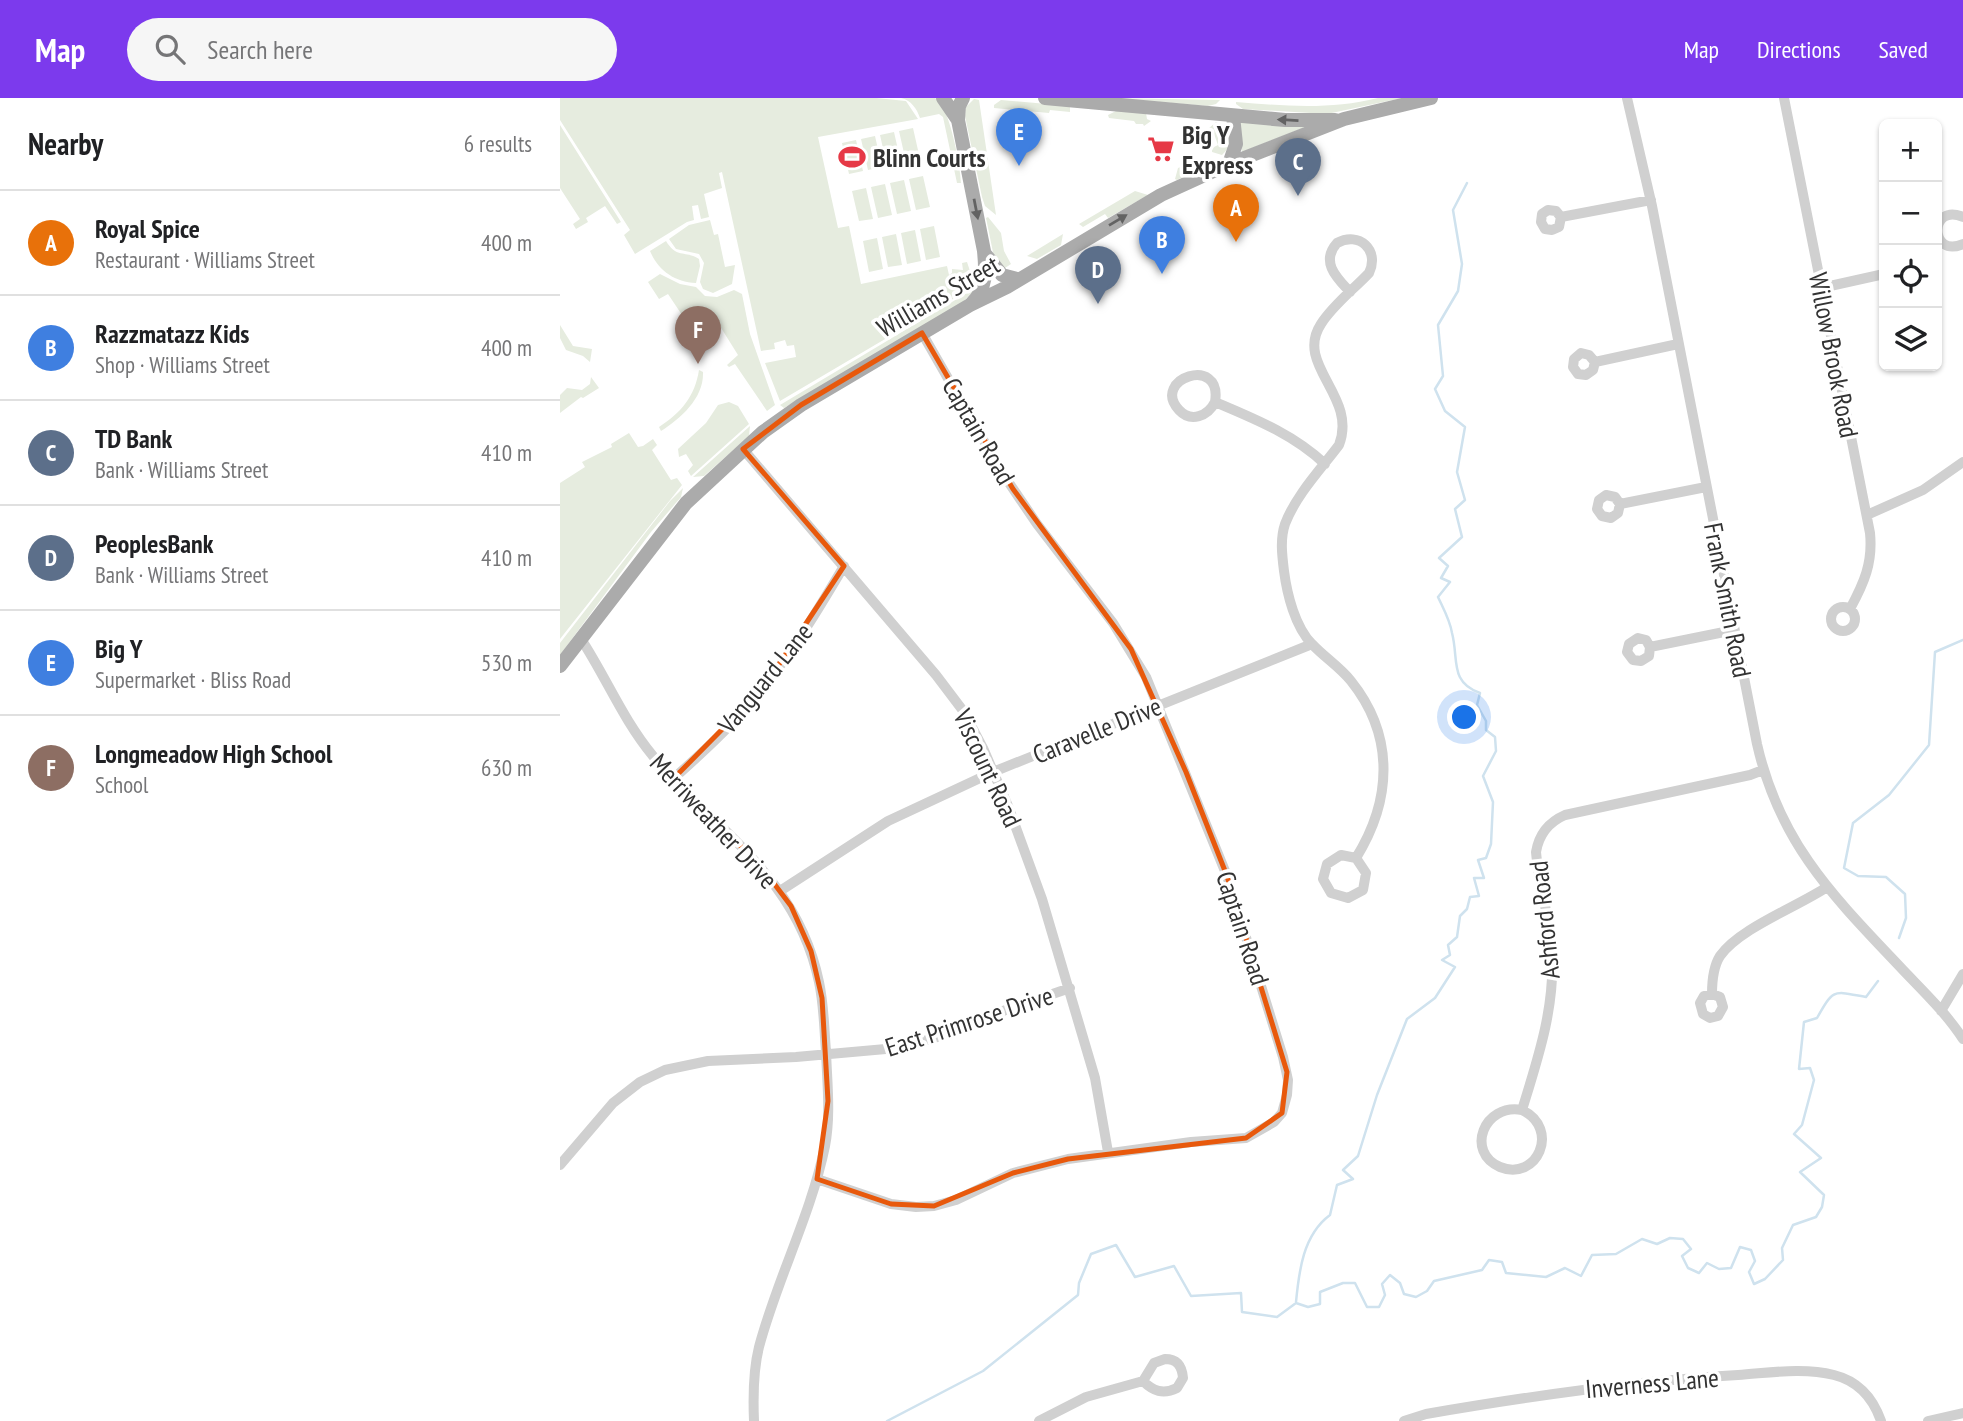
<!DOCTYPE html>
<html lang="en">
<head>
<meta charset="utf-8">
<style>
  :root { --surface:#fff; --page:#f6f6f6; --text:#202124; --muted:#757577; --line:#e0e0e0; --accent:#7c3aed }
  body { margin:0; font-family:"PT Sans Narrow",sans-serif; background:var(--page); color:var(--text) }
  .controls { position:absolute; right:21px; top:21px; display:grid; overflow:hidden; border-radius:10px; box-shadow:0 2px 5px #0004 }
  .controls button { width:63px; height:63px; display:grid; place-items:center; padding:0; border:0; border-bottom:2px solid var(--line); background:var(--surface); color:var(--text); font:35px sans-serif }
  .you { position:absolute; left:905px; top:620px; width:24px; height:24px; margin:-18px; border:5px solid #fff; border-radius:50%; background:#1a73e8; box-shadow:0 0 0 10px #1a73e833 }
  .badge { display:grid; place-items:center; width:46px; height:46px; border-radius:50%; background:var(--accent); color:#fff; font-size:23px; font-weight:700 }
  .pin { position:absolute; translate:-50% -58px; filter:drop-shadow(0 2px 4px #0008) }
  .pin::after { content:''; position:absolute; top:37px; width:24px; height:21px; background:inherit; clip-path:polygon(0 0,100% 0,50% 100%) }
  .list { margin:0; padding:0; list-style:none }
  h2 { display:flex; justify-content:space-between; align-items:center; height:91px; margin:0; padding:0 28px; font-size:30px }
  h2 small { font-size:23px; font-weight:400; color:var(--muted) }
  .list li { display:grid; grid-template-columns:46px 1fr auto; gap:21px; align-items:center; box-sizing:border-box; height:105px; padding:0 28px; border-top:2px solid var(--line) }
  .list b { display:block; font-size:26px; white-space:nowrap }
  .list p { margin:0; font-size:23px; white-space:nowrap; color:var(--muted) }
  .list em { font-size:23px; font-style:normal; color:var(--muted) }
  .icon { flex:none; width:38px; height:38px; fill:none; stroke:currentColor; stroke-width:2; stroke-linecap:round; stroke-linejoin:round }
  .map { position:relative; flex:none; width:1403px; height:1323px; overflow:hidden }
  header { display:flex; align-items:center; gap:42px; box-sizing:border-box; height:98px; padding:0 35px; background:var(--accent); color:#fff }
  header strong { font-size:33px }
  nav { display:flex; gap:38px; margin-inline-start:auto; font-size:24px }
  .search { width:490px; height:63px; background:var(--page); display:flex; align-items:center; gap:18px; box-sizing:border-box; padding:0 24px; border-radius:38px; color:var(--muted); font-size:26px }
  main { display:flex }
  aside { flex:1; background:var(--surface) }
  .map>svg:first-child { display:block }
  .green { fill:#e6ecdf }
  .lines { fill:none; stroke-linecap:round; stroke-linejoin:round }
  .stream { stroke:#cfe2ee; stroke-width:2.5 }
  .minor { stroke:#d0d0d0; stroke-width:10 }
  .major { stroke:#ababab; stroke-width:14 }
  .oneway { fill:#636363 }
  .marked { fill:none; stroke:#e8590c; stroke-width:5; stroke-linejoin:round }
  .labels { text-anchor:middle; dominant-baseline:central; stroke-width:7; stroke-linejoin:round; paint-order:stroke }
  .poi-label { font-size:26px; font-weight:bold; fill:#333; stroke:#fff; text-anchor:start }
  .street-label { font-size:26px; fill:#333; stroke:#fff }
</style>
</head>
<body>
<header>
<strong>Map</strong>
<div class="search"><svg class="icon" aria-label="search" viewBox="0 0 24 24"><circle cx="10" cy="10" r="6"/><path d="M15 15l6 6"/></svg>Search here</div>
<nav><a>Map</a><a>Directions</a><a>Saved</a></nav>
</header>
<main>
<aside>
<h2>Nearby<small>6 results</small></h2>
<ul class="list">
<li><span class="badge" style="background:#e8710a">A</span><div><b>Royal Spice</b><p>Restaurant · Williams Street</p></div><em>400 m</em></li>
<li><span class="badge" style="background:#3f7fe0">B</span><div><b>Razzmatazz Kids</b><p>Shop · Williams Street</p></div><em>400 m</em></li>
<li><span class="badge" style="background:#5c6f8a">C</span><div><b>TD Bank</b><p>Bank · Williams Street</p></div><em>410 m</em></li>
<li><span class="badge" style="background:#5c6f8a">D</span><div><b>PeoplesBank</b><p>Bank · Williams Street</p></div><em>410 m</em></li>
<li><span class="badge" style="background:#3f7fe0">E</span><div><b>Big Y</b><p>Supermarket · Bliss Road</p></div><em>530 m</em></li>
<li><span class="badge" style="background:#8d6e63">F</span><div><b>Longmeadow High School</b><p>School</p></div><em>630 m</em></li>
</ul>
</aside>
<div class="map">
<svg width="1403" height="1323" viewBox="0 0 1403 1323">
  <rect width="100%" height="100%" fill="#fff"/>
  <path class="green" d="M 0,0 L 316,0 L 346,3 L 358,21 L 258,39 L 278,130 L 289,128 L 301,186 L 387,168 L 389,177 L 392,175 L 392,171 L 403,172 L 402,165 L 407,164 L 415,188 L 220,303 L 205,265 L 236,259 L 234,247 L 227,248 L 225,242 L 214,245 L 215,251 L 201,253 L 162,74 L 159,75 L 162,90 L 144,96 L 149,119 L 141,121 L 138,107 L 132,108 L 134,122 L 127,124 L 75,156 L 64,137 L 70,132 L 0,22 Z
    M 341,0 C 350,0 366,0 375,0 C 389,5 401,70 401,85 L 397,85 L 383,19 L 379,16 L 360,20 C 357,11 351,2 341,0 Z
    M 552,0 L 660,2 L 656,6 L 648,8 Z
    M 818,0 L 842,0 L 767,16 L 683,11 L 676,6 L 676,4 C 725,8 770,12 818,0 Z
    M 414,1 L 419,2 L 436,117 L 425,108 L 422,99 L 405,18 L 406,9 Z
    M 441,2 L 510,8 L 510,14 L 490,12 L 489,15 L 434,10 L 434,7 Z
    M 558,12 L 586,15 L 587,21 L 591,23 L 584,28 L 583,26 L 576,26 L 574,23 L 549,20 L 548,17 Z
    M 656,24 C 670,30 674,47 662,57 L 652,54 L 652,50 L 658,47 L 653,33 L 648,31 Z
    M 678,24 L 745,29 L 682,54 Z
    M 0,27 L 61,124 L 57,126 L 45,108 L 26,120 L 28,124 L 16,131 L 13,126 L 20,121 L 0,90 Z
    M 353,30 L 360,61 L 346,64 L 339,33 Z
    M 334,34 L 341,65 L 327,68 L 320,37 Z
    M 315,38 L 322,69 L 308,72 L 301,41 Z
    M 296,42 L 303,73 L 289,76 L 282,45 Z
    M 640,61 L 651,64 L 617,82 L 615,81 L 618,70 Z
    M 363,78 L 370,109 L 356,112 L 349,81 Z
    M 344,82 L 351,113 L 337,116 L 330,85 Z
    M 325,86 L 332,117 L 318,120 L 311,89 Z
    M 306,90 L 313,121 L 299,123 L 292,93 Z
    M 575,93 L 588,97 L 548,120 L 545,116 L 523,129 L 519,126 Z
    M 428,119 L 441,135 L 444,153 L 451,166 L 442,172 L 435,164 L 426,120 Z
    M 150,122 L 154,137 L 158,136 L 165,169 L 175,167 L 172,186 L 153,195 L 143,191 L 140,184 L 144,165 L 139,156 L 116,151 L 109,141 L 129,127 Z
    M 374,128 L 380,159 L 366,162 L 360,131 Z
    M 355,132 L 361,163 L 347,166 L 341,135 Z
    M 336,136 L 342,167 L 328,169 L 322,139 Z
    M 503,136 L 501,147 L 477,161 L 467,158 Z
    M 317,140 L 323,171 L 309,174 L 303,143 Z
    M 106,143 C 117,161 125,152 139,161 L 140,168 L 136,185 C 114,184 98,172 90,153 Z
    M 100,176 L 120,186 L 136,189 L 145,198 L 157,199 L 174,192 L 182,196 L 190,236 L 215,307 L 207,313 L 175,266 L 169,269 L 167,267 L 178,257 L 153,217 L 147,220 L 142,214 L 136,217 L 132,211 L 122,217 L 108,196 L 99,201 L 88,184 Z
    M 417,189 L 402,205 L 224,310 L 220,307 Z
    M 0,227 L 13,248 L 32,251 L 30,264 L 23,258 L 6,252 L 0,240 Z
    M 139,272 L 143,274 C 144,300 121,320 101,333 L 99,329 C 121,315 135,298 139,272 Z
    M 31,279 L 39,290 L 23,300 L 21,299 L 0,315 L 0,297 L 7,290 L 22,292 L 30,286 Z
    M 169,304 L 178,308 L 189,326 L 131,378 L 128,373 L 133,367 L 126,356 L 119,359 L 118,351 L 146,325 L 158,307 Z
    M 190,328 L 189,338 L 144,378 L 133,379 Z
    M 69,335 L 78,349 L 83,348 L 93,341 L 97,347 L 92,352 L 111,382 L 117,380 L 122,387 L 0,541 L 0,385 L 25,369 L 22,364 L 52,349 L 51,346 Z
    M 123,390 L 121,399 L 91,434 L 0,557 L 0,545 L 110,403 Z"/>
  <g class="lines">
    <path class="stream" d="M 1339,840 L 1346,820 L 1345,796 L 1326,779 L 1298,778 L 1284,770 L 1293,725 L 1329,697 L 1369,647 L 1375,554 L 1403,542
      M 736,1204 C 739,1173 743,1137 770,1117 L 777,1087 L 793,1081 L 783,1072 L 798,1058 L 817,997 L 847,921 L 875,900 L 895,869 L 882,862 L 890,857 L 888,847 L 897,839 L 900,818 L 907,811 L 910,799 L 919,798 L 914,780 L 924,780 L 918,762 L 926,760 L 931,746 L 933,704 L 923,678 L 936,653 L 935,639 L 926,632 L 926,623 L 917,607 L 920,595 C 889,584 899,561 892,535 C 890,522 883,510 878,499 L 890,484 L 881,480 L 888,468 L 879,460 L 902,439 L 895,411 L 905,402 L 897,374 L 905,329 L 885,313 L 875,291 L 883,278 L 878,227 L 898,193 L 902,166 L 893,112 L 907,85
      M 327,1323 L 423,1273 L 518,1197 L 519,1185 L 531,1156 L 556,1147 L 575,1179 L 614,1168 L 631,1198 L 681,1195 L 682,1214 L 717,1219 L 736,1205 L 748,1209 L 760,1206 L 760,1194 L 783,1185 L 795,1185 L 807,1209 L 819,1209 L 825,1197 L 822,1186 L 830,1177 L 840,1185 L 844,1196 L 856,1199 L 867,1193 L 874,1183 L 922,1172 L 929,1162 L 942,1164 L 946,1175 L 986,1179 L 1005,1170 L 1021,1178 L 1032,1157 L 1056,1156 L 1082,1141 L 1097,1146 L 1110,1140 L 1123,1141 L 1131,1151 L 1122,1158 L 1128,1170 L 1139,1175 L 1147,1165 L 1159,1171 L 1171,1170 L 1180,1149 L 1191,1152 L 1195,1163 L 1189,1174 L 1194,1186 L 1205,1181 L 1223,1162 L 1222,1150 L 1233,1127 L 1256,1119 L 1262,1109 L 1264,1097 L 1240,1074 L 1261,1060 L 1234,1036 L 1242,1027 L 1254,982 L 1250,970 L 1239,971 L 1244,924 L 1257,920 C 1274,890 1273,893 1306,899 L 1318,883"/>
    <path class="minor" d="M 1067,0 L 1092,108 L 1197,646 C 1220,747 1275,800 1343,872 C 1364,894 1386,915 1403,941
      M 1224,0 L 1310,435 C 1313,465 1304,485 1290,511
      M 1001,119 L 999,129 L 992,132 L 985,131 L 981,124 L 982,116 L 988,112 L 996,113 L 1001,119 L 1091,102
      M 1403,119 C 1369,104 1369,161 1403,146
      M 1261,190 L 1324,176
      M 790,194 C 777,180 760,164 777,145 C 799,133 820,152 809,175 C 794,191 773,207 761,226 C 734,267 798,298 779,347 C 761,371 736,397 725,426 C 720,441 722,457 724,473 C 727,496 735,529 752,546 C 764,559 780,569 791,583 C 835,638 832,702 796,760 L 781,757 L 767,766 L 763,781 L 771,795 L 788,800 L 803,792 L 806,775 L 796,760
      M 1035,264 L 1033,272 L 1026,277 L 1018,276 L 1013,269 L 1014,261 L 1021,255 L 1029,257 L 1035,264 L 1118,246
      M 655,304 C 648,318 631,325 619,312 C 590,281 663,256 655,304 C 695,321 733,336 765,366
      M 183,351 L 376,577 L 404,614 L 423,650 L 448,708 L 482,801 L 535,980 L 548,1054
      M 1060,406 L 1058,415 L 1051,420 L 1042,418 L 1037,411 L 1039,402 L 1046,397 L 1055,399 L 1060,406 L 1146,389
      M 1307,417 L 1363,392 L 1403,364
      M1271 521a12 12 0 1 1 24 0a12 12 0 1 1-24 0Z
      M 21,541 C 46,579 63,622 93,658 C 157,734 237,778 259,884 C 264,907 264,930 266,953 C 267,984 271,1017 265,1048 C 251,1117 217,1181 199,1249 C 193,1273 193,1299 194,1323
      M 1090,549 L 1089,558 L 1081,563 L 1073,562 L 1067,554 L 1069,546 L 1078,540 L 1086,542 L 1090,549 L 1174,532
      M 114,680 C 140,657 165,634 188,608 C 226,565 255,517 284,468
      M 220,793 L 328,723 L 433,674 L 752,546
      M 1152,896 L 1144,898 L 1140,905 L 1143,916 L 1150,920 L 1158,918 L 1163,909 L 1160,899 L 1152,896 C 1152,884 1153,869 1160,858 C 1180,830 1237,809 1267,789
      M 1381,913 L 1403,876
      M 962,1012 C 1001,1031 977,1084 940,1069 C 905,1054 924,1005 962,1012 C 978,960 995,910 992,855 C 990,821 979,788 976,754 C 979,736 989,724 1005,717 L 1190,677 L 1203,672
      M 0,1067 L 53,1005 L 80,984 L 105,972 L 148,963 L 236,959 L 337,950 L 374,940 L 440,914 L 510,890
      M 257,1081 L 331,1106 L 356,1109 L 374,1108 L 396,1102 L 453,1075 L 508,1061 L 631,1044 L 686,1040 L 714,1024 L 722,1015 L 727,997 L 728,982 L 723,959 L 667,778 L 586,579 L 553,525 L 477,426 L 441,373 L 362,235
      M 605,1261 C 617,1261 622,1268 623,1280 L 617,1290 C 603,1297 593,1293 583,1283 L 594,1265 Z
      M 479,1323 L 526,1299 L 583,1283
      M 844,1323 L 866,1316 C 970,1298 1073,1283 1178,1277 C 1209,1275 1243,1269 1274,1277 C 1298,1283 1313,1300 1321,1323
      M 1368,1323 L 1403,1315"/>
    <path class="major" d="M 383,0 L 398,22
      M 403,0 L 399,8 L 398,22 L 424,153 C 426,173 427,191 411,206
      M 485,0 L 725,22 L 775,22
      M 669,66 L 676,46 L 673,18
      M 426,157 L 442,177 L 457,181
      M 0,568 L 126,405 L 203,334 L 241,307 L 410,207 L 447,189 L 601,97 L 669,66 L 784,21 L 871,0"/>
  </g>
  <defs><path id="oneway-solid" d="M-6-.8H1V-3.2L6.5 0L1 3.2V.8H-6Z" transform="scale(1.75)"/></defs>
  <g class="oneway">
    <use href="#oneway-solid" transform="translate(728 22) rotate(-177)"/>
    <use href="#oneway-solid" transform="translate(416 111) rotate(79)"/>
    <use href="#oneway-solid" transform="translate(558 122) rotate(-31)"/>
  </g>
  <path class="marked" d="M 362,235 L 453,391 L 571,551 L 626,674 L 667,778 L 727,974 L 722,1015 L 686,1040 L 508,1061 L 453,1075 L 374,1108 L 331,1106 L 257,1081 L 268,1003 L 262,900 L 251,853 L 231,808 L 203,771 L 114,680 L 204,589 L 284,468 L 183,351 L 241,307 Z"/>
  <defs>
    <symbol id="supermarket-bare" viewBox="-9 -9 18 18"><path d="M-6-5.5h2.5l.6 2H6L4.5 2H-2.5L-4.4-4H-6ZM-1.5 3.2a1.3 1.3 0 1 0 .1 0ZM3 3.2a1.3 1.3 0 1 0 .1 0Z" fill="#e63946" stroke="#fff" stroke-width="2.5" paint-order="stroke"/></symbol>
    <symbol id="stadium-bare" viewBox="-9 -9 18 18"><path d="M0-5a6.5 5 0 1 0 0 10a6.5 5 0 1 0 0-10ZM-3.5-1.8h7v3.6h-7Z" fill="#e63946" stroke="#fff" stroke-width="2.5" paint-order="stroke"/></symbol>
  </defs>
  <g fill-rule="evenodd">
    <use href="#supermarket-bare" x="582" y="32" width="38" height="38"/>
    <use href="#stadium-bare" x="273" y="40" width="38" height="38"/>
  </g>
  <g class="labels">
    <g class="poi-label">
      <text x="622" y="36">Big Y<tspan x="622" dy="30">Express</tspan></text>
      <text x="313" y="59">Blinn Courts</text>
    </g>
    <g class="street-label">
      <text transform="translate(378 198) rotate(-30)">Williams Street</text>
      <text transform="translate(1274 257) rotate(79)">Willow Brook Road</text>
      <text transform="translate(419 333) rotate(60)">Captain Road</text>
      <text transform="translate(1168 502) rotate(79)">Frank Smith Road</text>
      <text transform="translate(205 580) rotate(-51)">Vanguard Lane</text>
      <text transform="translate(537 632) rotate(-22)">Caravelle Drive</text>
      <text transform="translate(428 670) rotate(65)">Viscount Road</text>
      <text transform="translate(154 723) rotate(47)">Merriweather Drive</text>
      <text transform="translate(984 822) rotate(-96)">Ashford Road</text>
      <text transform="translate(683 830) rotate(72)">Captain Road</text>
      <text transform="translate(409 923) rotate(-18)">East Primrose Drive</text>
      <text transform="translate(1092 1285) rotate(-5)">Inverness Lane</text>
    </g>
  </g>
</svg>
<div class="controls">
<button>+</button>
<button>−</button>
<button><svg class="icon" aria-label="locate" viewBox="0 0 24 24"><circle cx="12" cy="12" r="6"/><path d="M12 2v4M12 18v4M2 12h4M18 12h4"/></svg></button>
<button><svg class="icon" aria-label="layers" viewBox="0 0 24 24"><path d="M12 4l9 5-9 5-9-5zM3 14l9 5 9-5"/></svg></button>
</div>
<div class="you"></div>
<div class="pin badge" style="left:676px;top:144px;background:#e8710a">A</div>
<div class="pin badge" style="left:602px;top:176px;background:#3f7fe0">B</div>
<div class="pin badge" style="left:738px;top:98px;background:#5c6f8a">C</div>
<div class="pin badge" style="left:538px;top:206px;background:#5c6f8a">D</div>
<div class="pin badge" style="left:459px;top:68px;background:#3f7fe0">E</div>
<div class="pin badge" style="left:138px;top:266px;background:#8d6e63">F</div>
</div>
</main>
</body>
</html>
